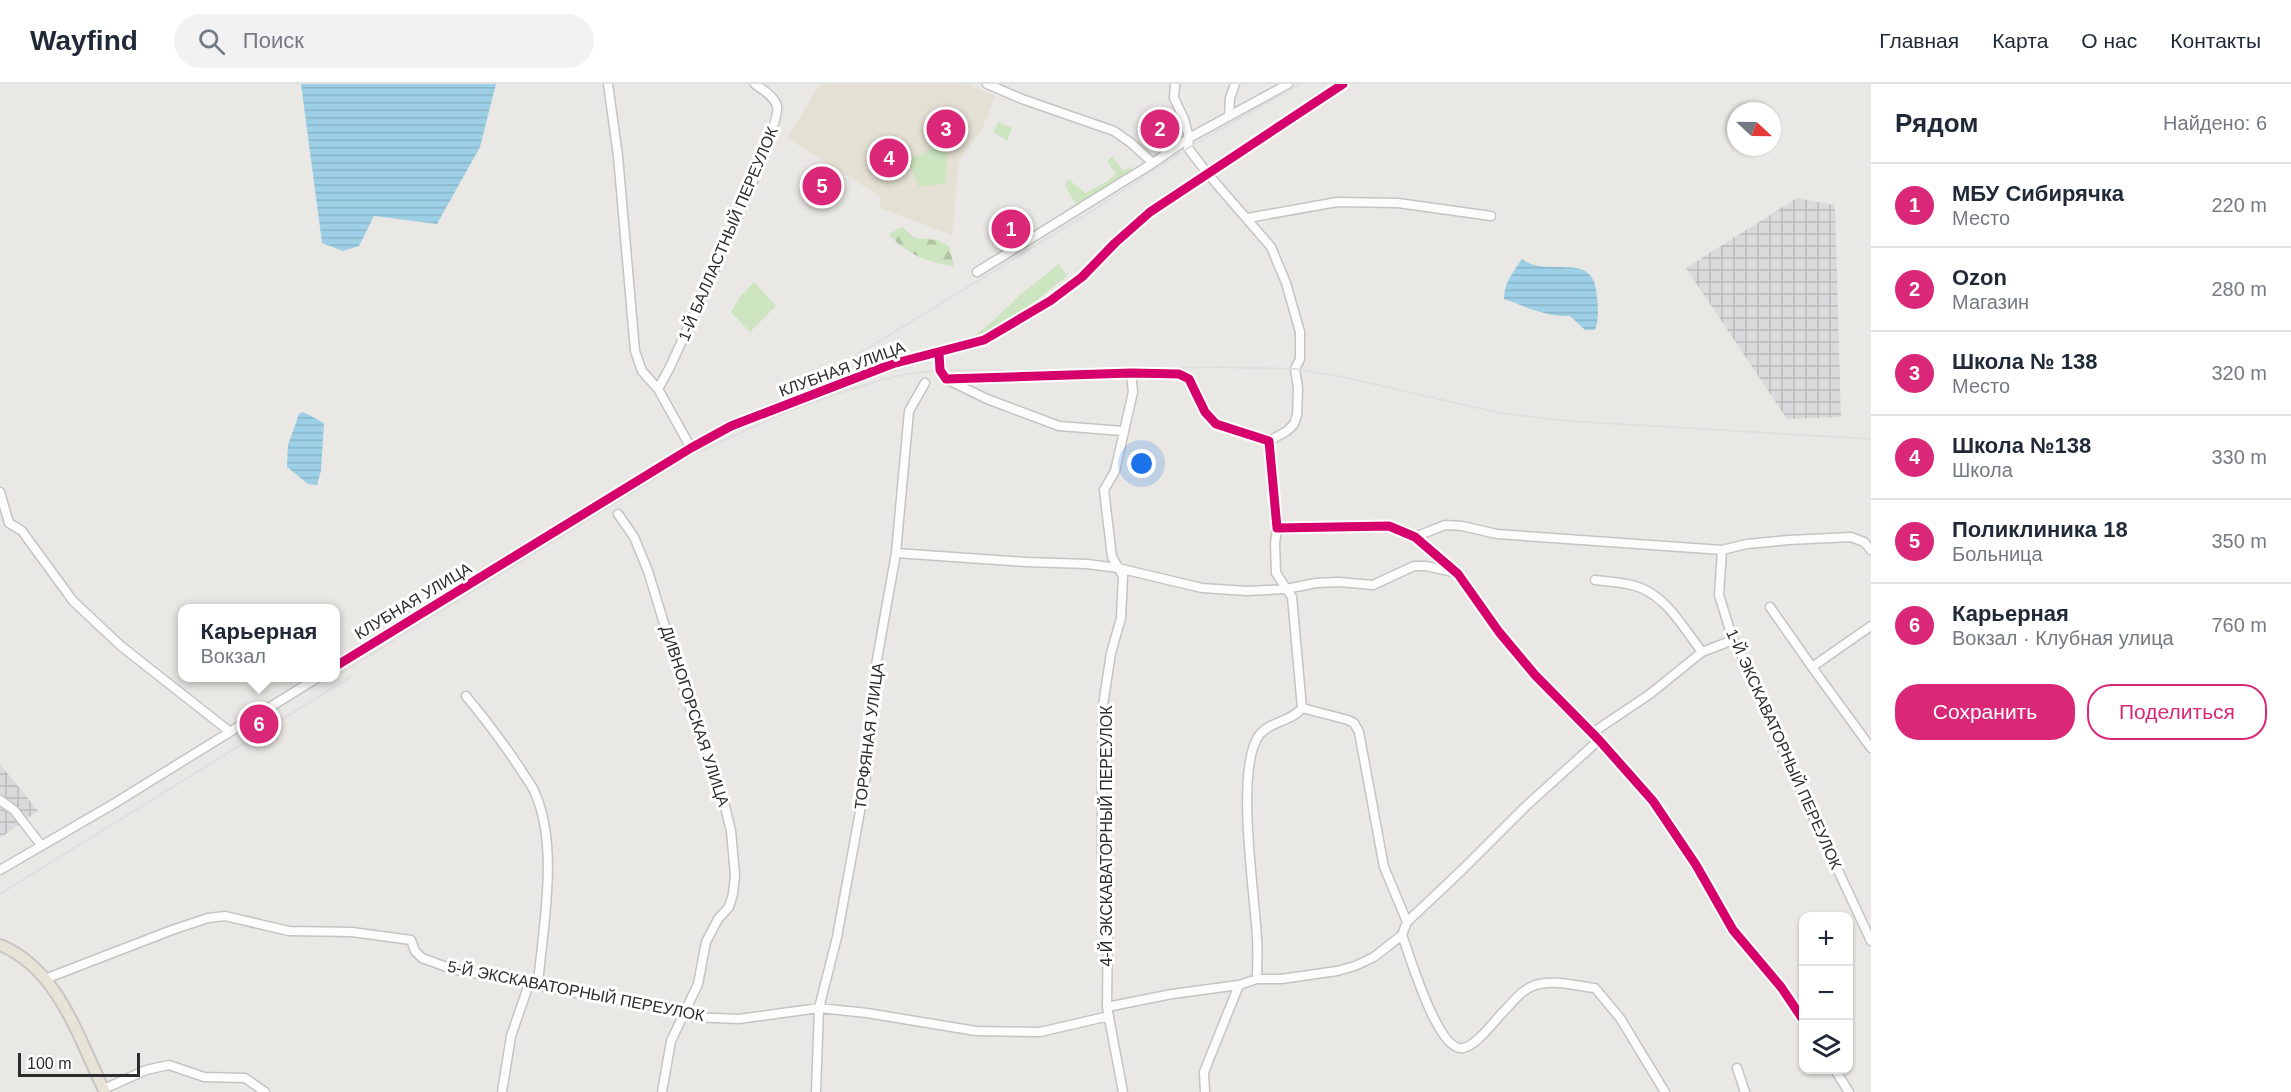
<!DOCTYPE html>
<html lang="ru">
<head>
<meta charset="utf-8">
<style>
  :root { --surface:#fff; --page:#f2f2f3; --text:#1f2937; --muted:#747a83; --line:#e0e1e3; --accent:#db2777 }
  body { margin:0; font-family:Arial,sans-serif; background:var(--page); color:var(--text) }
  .controls { position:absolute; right:18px; bottom:18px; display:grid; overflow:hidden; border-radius:12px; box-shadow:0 2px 4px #0004 }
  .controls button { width:54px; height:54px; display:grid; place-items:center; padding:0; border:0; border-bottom:2px solid var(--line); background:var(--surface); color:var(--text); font:30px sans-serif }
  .compass { position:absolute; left:1727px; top:18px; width:54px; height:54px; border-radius:50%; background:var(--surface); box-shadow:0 2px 4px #0004; rotate:112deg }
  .scale { position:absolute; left:18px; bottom:15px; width:122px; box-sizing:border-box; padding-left:6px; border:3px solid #2d2d2d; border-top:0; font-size:16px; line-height:21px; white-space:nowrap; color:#2d2d2d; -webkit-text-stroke:4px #fff; paint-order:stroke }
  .you { position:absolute; left:1142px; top:380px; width:21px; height:21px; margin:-15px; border:4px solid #fff; border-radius:50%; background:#1a73e8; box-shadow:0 0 0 9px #1a73e833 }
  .badge { display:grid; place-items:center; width:39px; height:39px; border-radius:50%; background:var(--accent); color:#fff; font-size:20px; font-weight:700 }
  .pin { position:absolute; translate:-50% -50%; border:3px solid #fff; box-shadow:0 2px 6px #0006 }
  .popup { position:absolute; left:178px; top:520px; width:162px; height:78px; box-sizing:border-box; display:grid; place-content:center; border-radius:12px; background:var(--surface); filter:drop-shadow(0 2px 4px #0005); font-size:20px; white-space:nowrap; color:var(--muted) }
  .popup b { font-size:22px; color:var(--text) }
  .popup::after { content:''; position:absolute; left:50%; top:100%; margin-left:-12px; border:12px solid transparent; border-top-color:var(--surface) }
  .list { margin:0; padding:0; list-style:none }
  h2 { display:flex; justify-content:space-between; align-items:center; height:78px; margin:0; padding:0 24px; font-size:26px }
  h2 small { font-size:20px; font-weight:400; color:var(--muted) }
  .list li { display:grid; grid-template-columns:39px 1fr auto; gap:18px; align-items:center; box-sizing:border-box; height:84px; padding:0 24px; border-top:2px solid var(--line) }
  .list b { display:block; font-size:22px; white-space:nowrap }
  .list p { margin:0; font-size:20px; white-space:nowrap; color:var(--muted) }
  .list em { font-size:20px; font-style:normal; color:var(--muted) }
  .actions { display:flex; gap:12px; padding:18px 24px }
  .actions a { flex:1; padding:14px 0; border:2px solid var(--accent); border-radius:24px; text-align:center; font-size:21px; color:var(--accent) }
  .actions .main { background:var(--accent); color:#fff }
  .icon { flex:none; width:33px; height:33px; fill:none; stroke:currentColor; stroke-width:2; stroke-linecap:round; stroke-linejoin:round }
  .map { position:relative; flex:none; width:1871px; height:1008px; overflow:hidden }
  header { display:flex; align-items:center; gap:36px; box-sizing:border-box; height:84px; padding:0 30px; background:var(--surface); border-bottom:2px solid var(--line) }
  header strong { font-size:28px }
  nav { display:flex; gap:33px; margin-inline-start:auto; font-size:21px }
  .search { width:420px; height:54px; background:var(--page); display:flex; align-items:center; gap:15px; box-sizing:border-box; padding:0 21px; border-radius:33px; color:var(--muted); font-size:22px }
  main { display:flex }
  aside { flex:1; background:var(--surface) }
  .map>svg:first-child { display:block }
  .industrial { fill:url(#industrial-grid) }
  .education { fill:#e4e0d3 }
  .medical { fill:#e3d8d6 }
  .grass { fill:#cce4bf }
  .forest { fill:url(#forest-firs) }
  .water { fill:url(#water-rules) }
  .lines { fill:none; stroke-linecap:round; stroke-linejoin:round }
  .minor-casing { stroke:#c4c4c3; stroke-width:11 }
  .major-casing { stroke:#c6c5c3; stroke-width:14 }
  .minor { stroke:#fcfcfb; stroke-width:8 }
  .major { stroke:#e7e3d6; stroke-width:10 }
  .rail { stroke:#dfdfe0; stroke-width:2 }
  .cycleway-casing { stroke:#fff; stroke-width:13 }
  .cycleway { stroke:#d6006c; stroke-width:9 }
  .labels { text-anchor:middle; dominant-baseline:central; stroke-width:6; stroke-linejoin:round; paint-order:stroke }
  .street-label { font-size:16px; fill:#2d2d2d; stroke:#fff }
</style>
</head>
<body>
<header>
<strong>Wayfind</strong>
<div class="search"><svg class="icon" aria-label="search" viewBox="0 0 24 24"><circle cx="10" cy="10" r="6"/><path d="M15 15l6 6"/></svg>Поиск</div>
<nav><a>Главная</a><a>Карта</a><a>О нас</a><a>Контакты</a></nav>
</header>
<main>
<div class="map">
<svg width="1871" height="1008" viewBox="0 0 1871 1008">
  <defs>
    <pattern id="industrial-grid" width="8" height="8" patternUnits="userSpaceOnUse" patternTransform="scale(1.5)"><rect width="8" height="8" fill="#dbd9db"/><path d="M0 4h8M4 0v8" fill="none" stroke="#bcbbbc"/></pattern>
    <pattern id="forest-firs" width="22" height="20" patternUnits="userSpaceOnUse" patternTransform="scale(1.5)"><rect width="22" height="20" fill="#cce4bf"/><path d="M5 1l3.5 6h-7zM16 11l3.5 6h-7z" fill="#b0c4a4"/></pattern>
    <pattern id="water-rules" width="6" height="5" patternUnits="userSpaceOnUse" patternTransform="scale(1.5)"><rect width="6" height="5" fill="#9dd0e6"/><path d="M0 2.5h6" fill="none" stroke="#88b3c6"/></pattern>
  </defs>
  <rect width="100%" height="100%" fill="#eae8e4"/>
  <path class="industrial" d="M 1797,114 L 1835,121 L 1841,333 L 1787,335 L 1686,184 Z
    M 0,680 L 38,727 L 0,754 Z"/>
  <path class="education" d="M 820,0 L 967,0 L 995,12 L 981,48 L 959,76 L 952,151 L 880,124 L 881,113 L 787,54 Z"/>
  <path class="medical" d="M 814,86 L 840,103 L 829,118 L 803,101 Z"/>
  <path class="grass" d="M 998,38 L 1012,44 L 1007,57 L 994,48 Z
    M 928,65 L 948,65 L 945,99 L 919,103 L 907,75 L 924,70 Z
    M 1112,72 L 1123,87 L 1130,83 L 1132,88 L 1080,123 L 1072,114 L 1065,102 L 1068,95 L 1086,109 L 1103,100 L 1116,90 L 1107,77 Z
    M 1059,180 L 1067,192 C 1037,216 1007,242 970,255 L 992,238 L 1020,211 Z
    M 754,198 L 776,222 L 750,248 L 731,228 L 740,213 Z"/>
  <path class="forest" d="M 902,143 L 915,154 L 937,156 L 949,162 L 954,182 C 930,180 904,169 889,150 Z"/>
  <path class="water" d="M 301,0 L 496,0 L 480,63 L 437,140 L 374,132 L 359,162 L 343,167 L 322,159 Z
    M 1522,175 C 1525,177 1530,180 1534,181 C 1562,188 1595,171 1597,213 C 1598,224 1599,236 1595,246 L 1585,246 L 1570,232 C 1546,233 1527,223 1504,215 C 1504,199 1513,188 1522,175 Z
    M 303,328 L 324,339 L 321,387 L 317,401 L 308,400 L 287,383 L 288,361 L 299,330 Z"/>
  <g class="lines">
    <defs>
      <path id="minor" d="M 608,0 L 618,72 L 635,267 L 642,287 L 658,305 L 691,364
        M 987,0 L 1022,15 L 1114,47 L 1131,59 L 1153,79
        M 1175,0 L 1174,14 L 1184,35 L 1189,54 L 1188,64 L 1207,89 L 1271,163 L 1286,199 L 1300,248 L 1300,275 L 1295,285 L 1298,304 L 1297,331 L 1294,340 L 1287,347 L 1269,357
        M 1229,32 L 1230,14 L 1235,0
        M 1248,134 L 1337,118 L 1398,119 L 1491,132
        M 977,188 L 1153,79 L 1189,54 L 1288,0
        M 939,269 L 940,286 L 946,295 L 1131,289 L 1179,290 L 1189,295 L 1205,328 L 1216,340 L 1269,357 L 1277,444 L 1389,442 L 1415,453 L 1458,490 L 1499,548 L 1535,591 L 1599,656 L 1653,717 L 1696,781 L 1733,846 L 1781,903 L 1804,937
        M 946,295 L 987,315 L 1059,342 L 1123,347
        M 658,305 L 670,283 C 685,249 783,43 777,22 C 774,12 763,6 755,0
        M 0,408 L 9,439 L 22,447 L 73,517 L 121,562 L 229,647
        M 618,430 L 634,453 L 648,487 L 692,631 L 717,690 L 731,747 L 735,791 L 733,810 L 729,823 L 718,835 L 706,858 L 698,900 L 671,957 L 662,1008
        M 1415,453 L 1445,441 L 1462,442 L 1497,450 L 1722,466 L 1719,511 L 1733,556 L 1746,579 L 1770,632 L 1787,677 L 1871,857
        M 1722,466 L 1747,460 L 1789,456 L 1851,453 L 1864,458 L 1871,466
        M 896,469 L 1026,478 L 1087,480 L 1118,484 L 1202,504 L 1247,507 L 1286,505 L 1316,499 L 1339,498 L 1373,501 L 1414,482 L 1426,482 L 1457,489
        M 1595,496 C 1610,498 1627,498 1641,504 C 1668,515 1685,546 1702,568
        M 1770,523 L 1812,583 L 1871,542
        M 336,582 L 691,364 L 731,342 L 892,280 L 984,256 L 1050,217 L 1082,193 L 1115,159 L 1150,128 L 1343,0
        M 1812,583 L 1871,664
        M 466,612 C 486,636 504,660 521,686 C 525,693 532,701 535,709 C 559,763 543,842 538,900
        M 1302,624 L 1348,636 L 1354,639 L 1359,648 L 1384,783 L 1407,838
        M 1592,649 L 1650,610 L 1702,568 L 1733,556
        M 0,716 L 14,726 L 41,761
        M 0,786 L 115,719 L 317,594
        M 1402,851 C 1410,872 1438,969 1463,964 C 1477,962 1496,934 1507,924 C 1516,914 1526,902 1540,900 C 1557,896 1577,902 1595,904 L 1620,934 L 1665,1008
        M 45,895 L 172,846 L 208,834 L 225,832 L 289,847 L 352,848 L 411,856 L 415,867 L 422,874 L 452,885 L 592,912 L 672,924 L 693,933 L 739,935 L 819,924 L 867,929 L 976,947 L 1040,948 L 1109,932
        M 1257,895 C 1257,881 1258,868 1257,854 C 1255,811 1234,682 1260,650 C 1271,637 1291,638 1302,624 L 1292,513 L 1276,489 L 1275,460 L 1277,444
        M 1107,923 L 1172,910 L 1239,901 L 1257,895 L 1281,895 L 1337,887 L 1355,882 L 1374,873 L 1402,851 L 1407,838 L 1462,786 L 1526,722 L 1599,656
        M 1737,984 L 1745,1008
        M 1835,986 L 1849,1008
        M 104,1005 L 146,986 L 169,981 L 204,993 L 245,994 L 265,1008
        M 502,1008 L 511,952 L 529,900
        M 816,1008 L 819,924 L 837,853 L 865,700 L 876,581 L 896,469 L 909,327 L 925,299
        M 1123,1008 L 1107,923 L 1108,827 L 1102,775 L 1102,703 L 1103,621 L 1111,569 L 1121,534 L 1123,492 L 1112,473 L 1104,406 L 1115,387 L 1133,308 L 1131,289
        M 1205,1008 L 1204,988 L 1239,901"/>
      <path id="major" d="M 0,861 C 59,885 79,956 105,1008"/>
    </defs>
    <use href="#minor" class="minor-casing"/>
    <use href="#major" class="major-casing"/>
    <use href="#minor" class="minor"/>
    <use href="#major" class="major"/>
    <path class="rail" d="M 752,335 L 1092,127 L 1188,64 L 1300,0
      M 336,592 L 696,369 L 784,329 L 833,311 L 881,296 L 908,290 L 940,286 L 1005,287 L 1221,283 L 1295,285 L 1343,293 L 1500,329 L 1568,337 L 1871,355
      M 0,810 L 352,592"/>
    <defs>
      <path id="cycleway" d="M 939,269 L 940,286 L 946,295 L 1131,289 L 1179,290 L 1189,295 L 1205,328 L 1216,340 L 1269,357 L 1277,444 L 1389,442 L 1415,453 L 1458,490 L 1499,548 L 1535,591 L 1599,656 L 1653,717 L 1696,781 L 1733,846 L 1781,903 L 1804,937
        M 336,582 L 691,364 L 731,342 L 892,280 L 984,256 L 1050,217 L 1082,193 L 1115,159 L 1150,128 L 1343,0"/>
    </defs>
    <use href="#cycleway" class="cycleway-casing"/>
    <use href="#cycleway" class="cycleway"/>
  </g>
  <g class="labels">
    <g class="street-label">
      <text transform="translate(728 150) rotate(-67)">1-Й БАЛЛАСТНЫЙ ПЕРЕУЛОК</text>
      <text transform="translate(842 285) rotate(-20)">КЛУБНАЯ УЛИЦА</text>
      <text transform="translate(413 517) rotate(-31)">КЛУБНАЯ УЛИЦА</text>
      <text transform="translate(695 632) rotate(72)">ДИВНОГОРСКАЯ УЛИЦА</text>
      <text transform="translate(869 652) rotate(-83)">ТОРФЯНАЯ УЛИЦА</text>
      <text transform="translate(1784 665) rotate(66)">1-Й ЭКСКАВАТОРНЫЙ ПЕРЕУЛОК</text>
      <text transform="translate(1106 752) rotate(-90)">4-Й ЭКСКАВАТОРНЫЙ ПЕРЕУЛОК</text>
      <text transform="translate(576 907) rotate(11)">5-Й ЭКСКАВАТОРНЫЙ ПЕРЕУЛОК</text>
    </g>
  </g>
</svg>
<div class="controls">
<button>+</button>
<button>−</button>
<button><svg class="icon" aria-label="layers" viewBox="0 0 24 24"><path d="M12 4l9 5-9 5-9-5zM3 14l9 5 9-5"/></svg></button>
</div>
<svg class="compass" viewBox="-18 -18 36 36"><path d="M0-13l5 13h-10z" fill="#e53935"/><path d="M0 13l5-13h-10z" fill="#747a83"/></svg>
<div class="scale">100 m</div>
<div class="you"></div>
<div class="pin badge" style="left:1011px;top:145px">1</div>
<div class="pin badge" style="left:1160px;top:45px">2</div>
<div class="pin badge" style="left:946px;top:45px">3</div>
<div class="pin badge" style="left:889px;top:74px">4</div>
<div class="pin badge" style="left:822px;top:102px">5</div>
<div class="pin badge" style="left:259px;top:640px">6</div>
<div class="popup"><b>Карьерная</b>Вокзал</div>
</div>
<aside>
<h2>Рядом<small>Найдено: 6</small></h2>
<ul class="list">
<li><span class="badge">1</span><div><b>МБУ Сибирячка</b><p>Место</p></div><em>220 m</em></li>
<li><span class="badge">2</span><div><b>Ozon</b><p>Магазин</p></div><em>280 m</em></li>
<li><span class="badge">3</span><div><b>Школа № 138</b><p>Место</p></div><em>320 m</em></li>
<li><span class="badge">4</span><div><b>Школа №138</b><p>Школа</p></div><em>330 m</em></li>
<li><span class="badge">5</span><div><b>Поликлиника 18</b><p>Больница</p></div><em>350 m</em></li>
<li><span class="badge">6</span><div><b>Карьерная</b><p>Вокзал · Клубная улица</p></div><em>760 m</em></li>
</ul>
<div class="actions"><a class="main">Сохранить</a><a>Поделиться</a></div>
</aside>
</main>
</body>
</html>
